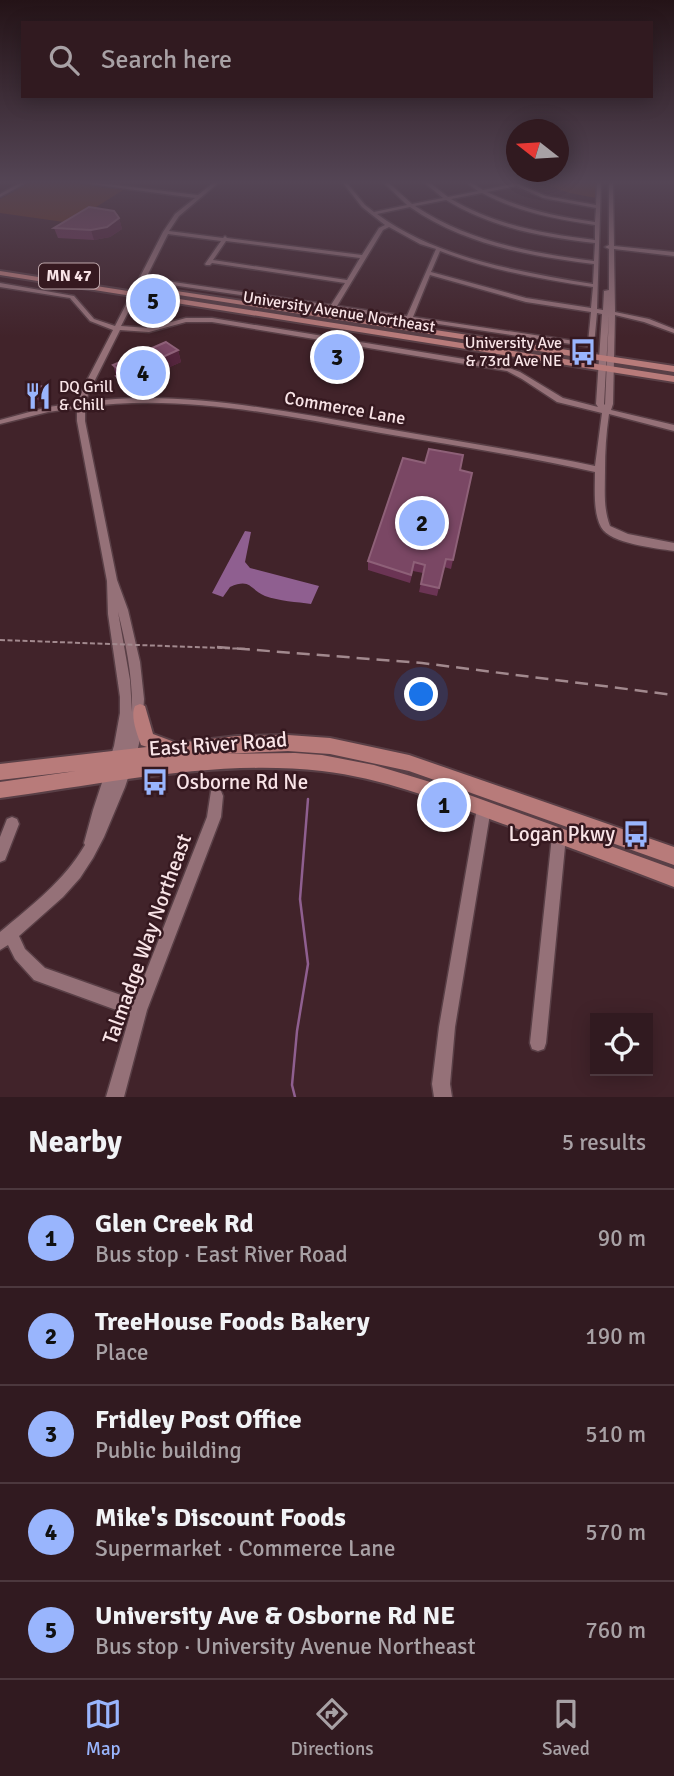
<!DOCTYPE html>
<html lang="en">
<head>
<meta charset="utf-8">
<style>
  :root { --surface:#311a20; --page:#392329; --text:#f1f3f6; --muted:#a8a1a5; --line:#4c383e; --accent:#99b5fd }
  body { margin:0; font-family:Signika,sans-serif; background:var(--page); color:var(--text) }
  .controls { position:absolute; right:21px; bottom:21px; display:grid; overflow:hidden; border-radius:0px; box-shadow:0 4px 18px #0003 }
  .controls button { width:63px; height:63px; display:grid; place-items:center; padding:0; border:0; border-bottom:2px solid var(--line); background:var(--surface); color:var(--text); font:35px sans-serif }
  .compass { position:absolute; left:506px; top:119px; width:63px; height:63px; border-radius:50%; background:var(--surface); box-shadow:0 4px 18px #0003; rotate:287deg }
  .you { position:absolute; left:422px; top:695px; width:24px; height:24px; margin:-18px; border:5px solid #fff; border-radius:50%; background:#1a73e8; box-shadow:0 0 0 10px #1a73e833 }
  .badge { display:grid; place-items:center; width:46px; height:46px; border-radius:50%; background:var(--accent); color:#111; font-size:23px; font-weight:700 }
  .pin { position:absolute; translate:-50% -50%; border:4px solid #fff; box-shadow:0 2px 7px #0006 }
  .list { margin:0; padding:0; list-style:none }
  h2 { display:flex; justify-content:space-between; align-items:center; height:91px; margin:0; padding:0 28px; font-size:30px }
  h2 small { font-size:23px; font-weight:400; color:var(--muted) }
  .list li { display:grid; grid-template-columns:46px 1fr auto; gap:21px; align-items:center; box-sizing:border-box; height:98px; padding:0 28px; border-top:2px solid var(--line) }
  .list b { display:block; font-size:26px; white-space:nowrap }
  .list p { margin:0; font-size:23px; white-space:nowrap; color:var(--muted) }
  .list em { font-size:23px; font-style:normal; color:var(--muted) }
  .icon { flex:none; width:38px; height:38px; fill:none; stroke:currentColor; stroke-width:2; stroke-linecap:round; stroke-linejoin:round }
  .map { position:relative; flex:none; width:674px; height:1097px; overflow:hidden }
  .search { position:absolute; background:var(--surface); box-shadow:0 4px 18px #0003; left:21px; right:21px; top:21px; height:77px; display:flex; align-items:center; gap:18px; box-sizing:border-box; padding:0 24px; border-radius:0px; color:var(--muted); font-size:26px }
  .sheet { height:581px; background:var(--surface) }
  nav { display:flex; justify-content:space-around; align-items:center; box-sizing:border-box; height:98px; border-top:2px solid var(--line); background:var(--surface); font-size:19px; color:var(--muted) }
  nav a { display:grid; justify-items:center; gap:4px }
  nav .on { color:var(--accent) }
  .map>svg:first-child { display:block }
  .green { fill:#65341d }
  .water { fill:#8f5f90 }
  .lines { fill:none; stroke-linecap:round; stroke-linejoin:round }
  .stream { stroke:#8f5f90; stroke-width:2.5 }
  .minor-casing { stroke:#593f46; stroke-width:3 }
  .major-casing { stroke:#593f46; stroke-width:4 }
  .minor { fill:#957178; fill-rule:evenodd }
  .major { fill:#b87b7a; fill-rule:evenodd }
  .rail-far1 { stroke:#a2898e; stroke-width:2; stroke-dasharray:5 2.5; stroke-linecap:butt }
  .rail { stroke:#a2898e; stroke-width:2.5; stroke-dasharray:13 7; stroke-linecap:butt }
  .wall { fill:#6b3454 }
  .shaded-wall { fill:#54253d }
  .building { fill:#7a4764; stroke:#8e6078; stroke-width:2 }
  .labels { text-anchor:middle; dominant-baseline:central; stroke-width:5; stroke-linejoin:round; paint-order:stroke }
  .shield { fill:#361920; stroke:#bea7ab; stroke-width:2 }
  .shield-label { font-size:16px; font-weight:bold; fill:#f9e4e7 }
  .far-street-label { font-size:16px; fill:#f9e4e7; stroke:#361920 }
  .far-poi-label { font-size:16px; fill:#f9e4e7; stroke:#361920; text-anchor:end }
  .street-label { font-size:18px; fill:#f9e4e7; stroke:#361920 }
  .near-street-label { font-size:21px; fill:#f9e4e7; stroke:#361920 }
  .near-poi-label { font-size:21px; fill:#f9e4e7; stroke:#361920; text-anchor:start }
</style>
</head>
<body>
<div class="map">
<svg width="674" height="1097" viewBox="0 0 674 1097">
  <rect width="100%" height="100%" fill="#41232a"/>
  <path class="green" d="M 29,183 L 70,183 L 123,190 L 71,223 L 0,213 L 0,199 Z
    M 540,183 L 597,183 L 596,198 L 570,193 Z"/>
  <path class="water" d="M 245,531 L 251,532 L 245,562 L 250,568 L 319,586 L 311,604 C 297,602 279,601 265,596 C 249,589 251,578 230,587 L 223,597 L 212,593 Z"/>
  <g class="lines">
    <path class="stream" d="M 295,1097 L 292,1085 L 297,1031 L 308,964 L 300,899 L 308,799"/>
    <defs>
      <path id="minor" d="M 20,183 L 26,183 L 0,197 L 0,194 Z
        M 83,183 L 98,183 L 198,195 L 213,183 L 218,183 L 179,216 L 169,231 L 223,238 L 225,236 L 227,238 L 362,255 L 379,228 L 385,225 L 362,207 L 343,183 L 347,183 L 365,205 L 374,212 L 407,205 L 384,183 L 389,183 L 412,204 L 443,198 L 425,183 L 430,183 L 448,197 L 478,191 L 467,183 L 472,183 L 483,190 L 512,184 L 510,183 L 516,183 L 546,196 L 596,205 L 597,183 L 601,183 L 597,309 L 603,310 L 604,291 L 609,290 L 609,249 L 605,247 L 609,245 L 609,183 L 613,183 L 614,246 L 674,252 L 674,256 L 614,249 L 615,312 L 649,319 L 674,329 L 674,333 L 644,322 L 615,315 L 613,404 L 611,410 L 674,425 L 674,431 L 609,414 C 606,434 605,452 605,470 C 605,489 603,508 610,526 L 628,534 L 674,543 L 674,551 C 656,548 610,544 601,527 C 593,512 595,489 595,472 C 524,456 452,445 381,433 C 286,416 181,393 85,407 L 85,421 L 117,580 L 128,610 L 140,662 L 144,699 L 142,731 L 138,748 L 125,787 L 104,837 L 93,858 L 80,878 L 63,897 L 19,936 L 25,949 L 45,968 L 135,1000 L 207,817 L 211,791 L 216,789 L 221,791 L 223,796 L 221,817 L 147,1010 L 124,1097 L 106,1097 L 130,1015 L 34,980 L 15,959 L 8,945 L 0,950 L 0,932 C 31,906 64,881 85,845 L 84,843 L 93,810 L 114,746 L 120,713 L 120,697 L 108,614 L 107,581 L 77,421 L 77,408 L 48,412 L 0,424 L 0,420 L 48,407 L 78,403 L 83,388 L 113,330 L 90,321 L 70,298 L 0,287 L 0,283 L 74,296 L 94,319 L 115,326 L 163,232 L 175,214 L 195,198 ZM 516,186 L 543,198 L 596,208 L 595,222 C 557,217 521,209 487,192 ZM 482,193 C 518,212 556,219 595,225 L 595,240 C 544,234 495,225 451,199 ZM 446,200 C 492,228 542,237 595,243 L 594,261 C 531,253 469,242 415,206 ZM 410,207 C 465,245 529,256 594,264 L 593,284 C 520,272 436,258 377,214 ZM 389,227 L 420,244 L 436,249 L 407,316 L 337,306 L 383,230 ZM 168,234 L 221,241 L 205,264 L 206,265 L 210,265 L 212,263 L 345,283 L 331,305 L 146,278 ZM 226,241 L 360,258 L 347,280 L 213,260 ZM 440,251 C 489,270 541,279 593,287 L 591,308 L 526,298 L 431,272 ZM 430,275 L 526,302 L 591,312 L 588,343 L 413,317 ZM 144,281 L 329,308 L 332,311 L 335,309 L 405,320 L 408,322 L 411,320 L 591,347 L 594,345 L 597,313 L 602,314 L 596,404 L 598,407 L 563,398 L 520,372 L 501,365 L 212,318 L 186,318 L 149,328 L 121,326 ZM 609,315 L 605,405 L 604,404 ZM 186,322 L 212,322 L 507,371 L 522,379 L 557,402 L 602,413 L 595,466 C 523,451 449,440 376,427 C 283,411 179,389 85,402 L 91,388 L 120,330 L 149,332 ZM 118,612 C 126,644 133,678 132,712 L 130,680 Z
        M 484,801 L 489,803 L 491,808 L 455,1027 L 450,1084 L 452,1097 L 434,1097 L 432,1084 L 439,1027 L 477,808 L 479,803 Z
        M 12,817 L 17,819 L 19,824 L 5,860 L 0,862 L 0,837 L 7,819 Z
        M 559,829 L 564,831 L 566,836 L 546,1043 L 544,1049 L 538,1051 L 532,1049 L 530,1043 L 552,836 L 554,831 Z"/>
      <path id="major" d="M 0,271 L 674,376 L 674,382 L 0,275 Z
        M 163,289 L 674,366 L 674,372 L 166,293 L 163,293 Z
        M 140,704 L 145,706 L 153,734 L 177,743 L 237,736 L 288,735 L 330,738 L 409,755 L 674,847 L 674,865 L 409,771 L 330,754 L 288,751 L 222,754 L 295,753 L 322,755 L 374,765 L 450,788 L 674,869 L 674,887 C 614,864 555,842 495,821 C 439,800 382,778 322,771 C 215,759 106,784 0,798 L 0,782 L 76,771 L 0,780 L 0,764 L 147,747 L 141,745 C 137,734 130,716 135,706 Z"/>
    </defs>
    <use href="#minor" class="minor-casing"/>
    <use href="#major" class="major-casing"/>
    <use href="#minor" class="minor"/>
    <use href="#major" class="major"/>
    <path class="rail-far1" d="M 0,640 L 249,649"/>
    <path class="rail" d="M 217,647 L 422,663 L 674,695"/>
  </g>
  <path class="wall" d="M 119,218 L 122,229 L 110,237 L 94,240 L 58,238 L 54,228 Z
    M 178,350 L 181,362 L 163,370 L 164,375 L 126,392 L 120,388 L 113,365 Z
    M 47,387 L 49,393 L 41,401 L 32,399 L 29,393 Z
    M 460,470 L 453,560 L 451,569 L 444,567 L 437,596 L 419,592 L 423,573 L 413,571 L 410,583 L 368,570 L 368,561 Z"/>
  <path class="shaded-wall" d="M 119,218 L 122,229 L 110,237 L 94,240 L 91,230 Z
    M 178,350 L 181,362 L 163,370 L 164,375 L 126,392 L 122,381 L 156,360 Z
    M 47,387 L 49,393 L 41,401 L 39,395 Z"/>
  <path class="building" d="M 89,207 L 114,211 L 119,218 L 107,227 L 91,230 L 54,228 Z
    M 166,342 L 178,350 L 156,360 L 161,363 L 122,381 L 116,376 L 123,373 L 113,365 Z
    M 38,386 L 47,387 L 39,395 L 29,393 Z
    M 429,449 L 463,455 L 460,470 L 472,473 L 453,560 L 446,559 L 439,588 L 421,584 L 425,565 L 414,562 L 411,575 L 368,561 L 403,458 L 425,463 Z"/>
  <linearGradient id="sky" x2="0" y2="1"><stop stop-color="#241317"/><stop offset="0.54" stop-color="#544555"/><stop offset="1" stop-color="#544555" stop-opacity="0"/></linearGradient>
  <rect width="674" height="337" fill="url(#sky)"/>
  <defs>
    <symbol id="bus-bare" viewBox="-9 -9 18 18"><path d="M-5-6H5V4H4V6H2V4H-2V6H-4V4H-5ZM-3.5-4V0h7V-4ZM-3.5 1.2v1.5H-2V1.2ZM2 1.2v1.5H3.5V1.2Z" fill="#99b5fd" stroke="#361920" stroke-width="2.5" paint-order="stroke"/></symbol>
    <symbol id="restaurant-bare" viewBox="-9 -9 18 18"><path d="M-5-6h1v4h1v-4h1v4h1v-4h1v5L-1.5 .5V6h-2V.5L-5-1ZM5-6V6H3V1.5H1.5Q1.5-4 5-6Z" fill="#99b5fd" stroke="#361920" stroke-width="2.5" paint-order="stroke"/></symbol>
  </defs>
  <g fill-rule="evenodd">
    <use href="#bus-bare" x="564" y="333" width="38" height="38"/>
    <use href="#restaurant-bare" x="19" y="377" width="38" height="38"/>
    <use href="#bus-bare" x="136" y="763" width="38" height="38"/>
    <use href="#bus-bare" x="617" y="815" width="38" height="38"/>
  </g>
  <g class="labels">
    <rect class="shield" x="39" y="263.5" width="60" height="25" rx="5"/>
    <g class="shield-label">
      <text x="69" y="276">MN 47</text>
    </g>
    <g class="far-street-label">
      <text transform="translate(339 312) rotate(9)">University Avenue Northeast</text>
    </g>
    <g class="far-poi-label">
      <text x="562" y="343">University Ave<tspan x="562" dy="18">&amp; 73rd Ave NE</tspan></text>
      <text x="59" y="387" text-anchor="start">DQ Grill<tspan x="59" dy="18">&amp; Chill</tspan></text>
    </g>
    <g class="street-label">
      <text transform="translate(345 408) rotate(10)">Commerce Lane</text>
    </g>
    <g class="near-street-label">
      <text transform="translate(218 744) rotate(-4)">East River Road</text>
      <text transform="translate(147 939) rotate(-70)">Talmadge Way Northeast</text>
    </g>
    <g class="near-poi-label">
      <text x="176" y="782">Osborne Rd Ne</text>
      <text x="615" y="834" text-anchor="end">Logan Pkwy</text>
    </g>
  </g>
</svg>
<div class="controls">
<button><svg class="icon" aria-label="locate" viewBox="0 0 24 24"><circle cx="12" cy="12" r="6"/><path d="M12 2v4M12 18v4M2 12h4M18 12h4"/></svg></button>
</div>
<svg class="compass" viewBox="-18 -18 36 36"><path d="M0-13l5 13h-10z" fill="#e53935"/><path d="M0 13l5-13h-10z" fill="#a8a1a5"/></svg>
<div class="you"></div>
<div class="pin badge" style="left:444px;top:805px">1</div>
<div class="pin badge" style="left:422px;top:523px">2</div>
<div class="pin badge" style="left:337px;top:357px">3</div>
<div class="pin badge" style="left:143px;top:373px">4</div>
<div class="pin badge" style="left:153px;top:301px">5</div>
<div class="search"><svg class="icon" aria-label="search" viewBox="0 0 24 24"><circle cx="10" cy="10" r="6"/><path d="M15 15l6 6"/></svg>Search here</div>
</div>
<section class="sheet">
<h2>Nearby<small>5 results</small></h2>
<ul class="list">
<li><span class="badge">1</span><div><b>Glen Creek Rd</b><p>Bus stop · East River Road</p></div><em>90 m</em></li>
<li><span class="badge">2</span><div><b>TreeHouse Foods Bakery</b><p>Place</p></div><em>190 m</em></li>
<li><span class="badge">3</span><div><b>Fridley Post Office</b><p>Public building</p></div><em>510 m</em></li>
<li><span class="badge">4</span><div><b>Mike's Discount Foods</b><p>Supermarket · Commerce Lane</p></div><em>570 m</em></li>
<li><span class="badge">5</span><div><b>University Ave &amp; Osborne Rd NE</b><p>Bus stop · University Avenue Northeast</p></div><em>760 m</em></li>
</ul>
</section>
<nav>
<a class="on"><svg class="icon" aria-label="map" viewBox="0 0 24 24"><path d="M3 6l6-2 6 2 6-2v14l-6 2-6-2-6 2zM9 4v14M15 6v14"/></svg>Map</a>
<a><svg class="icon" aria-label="directions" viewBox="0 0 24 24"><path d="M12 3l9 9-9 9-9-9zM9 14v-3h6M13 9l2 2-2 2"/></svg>Directions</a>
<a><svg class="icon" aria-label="saved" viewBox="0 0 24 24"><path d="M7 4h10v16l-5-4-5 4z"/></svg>Saved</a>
</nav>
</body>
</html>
